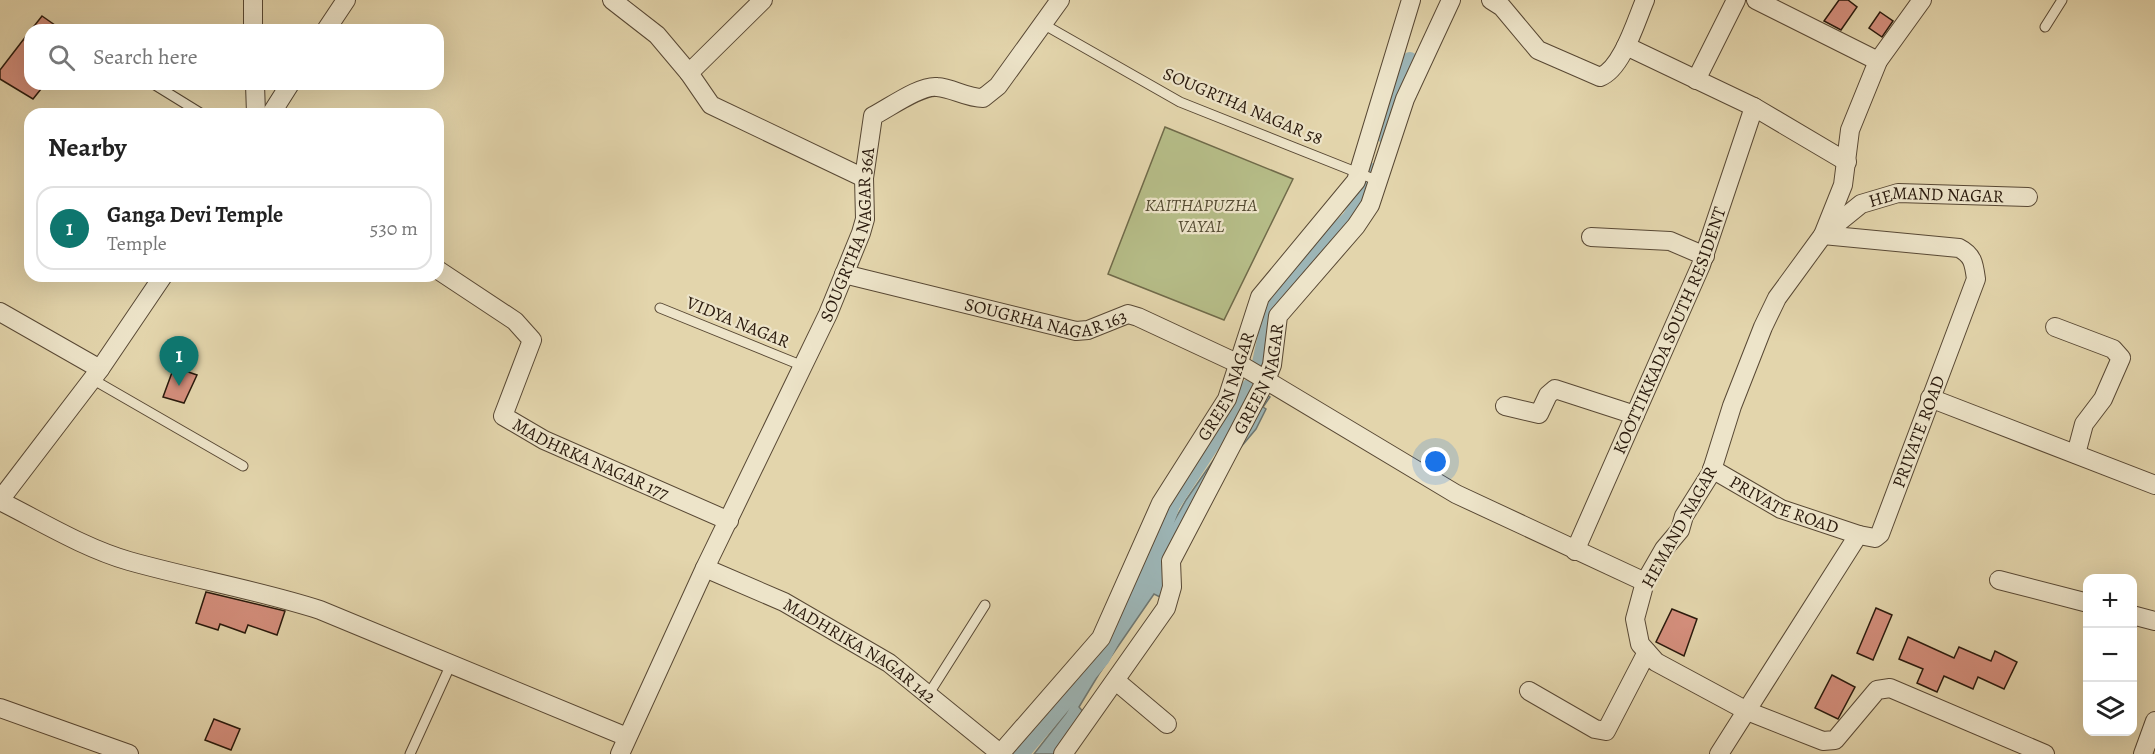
<!DOCTYPE html>
<html lang="en">
<head>
<meta charset="utf-8">
<style>
  :root { --surface:#fff; --page:#f2f2f2; --text:#222; --muted:#767676; --line:#e0e0e0; --accent:#0f766e }
  body { margin:0; font-family:Alegreya,serif; background:var(--page); color:var(--text) }
  .controls { position:absolute; right:18px; bottom:18px; display:grid; overflow:hidden; border-radius:12px; box-shadow:0 6px 24px #0002 }
  .controls button { width:54px; height:54px; display:grid; place-items:center; padding:0; border:0; border-bottom:2px solid var(--line); background:var(--surface); color:var(--text); font:30px sans-serif }
  .you { position:absolute; left:1436px; top:462px; width:21px; height:21px; margin:-15px; border:4px solid #fff; border-radius:50%; background:#1a73e8; box-shadow:0 0 0 9px #1a73e833 }
  .badge { display:grid; place-items:center; width:39px; height:39px; border-radius:50%; background:var(--accent); color:#fff; font-size:20px; font-weight:700 }
  .pin { position:absolute; translate:-50% -50px; filter:drop-shadow(0 2px 3px #0008) }
  .pin::after { content:''; position:absolute; top:32px; width:21px; height:18px; background:inherit; clip-path:polygon(0 0,100% 0,50% 100%) }
  .list { margin:0; padding:0; list-style:none }
  h2 { display:flex; justify-content:space-between; align-items:center; height:78px; margin:0; padding:0 24px; font-size:26px }
  h2 small { font-size:20px; font-weight:400; color:var(--muted) }
  .list li { display:grid; grid-template-columns:39px 1fr auto; gap:18px; align-items:center; box-sizing:border-box; height:84px; margin:0 12px 12px; padding:0 12px; border:2px solid var(--line); border-radius:18px }
  .list b { display:block; font-size:22px; white-space:nowrap }
  .list p { margin:0; font-size:20px; white-space:nowrap; color:var(--muted) }
  .list em { font-size:20px; font-style:normal; color:var(--muted) }
  .icon { flex:none; width:33px; height:33px; fill:none; stroke:currentColor; stroke-width:2; stroke-linecap:round; stroke-linejoin:round }
  .map { position:relative; flex:none; width:2155px; height:754px; overflow:hidden }
  .search { position:absolute; background:var(--surface); box-shadow:0 6px 24px #0002; left:24px; top:24px; width:420px; height:66px; display:flex; align-items:center; gap:15px; box-sizing:border-box; padding:0 21px; border-radius:18px; color:var(--muted); font-size:22px }
  .panel { position:absolute; background:var(--surface); box-shadow:0 6px 24px #0002; left:24px; top:108px; width:420px; height:174px; border-radius:18px }
  .map>svg:first-child { display:block }
  .green { fill:#b6bd88; stroke:#706b4a; stroke-width:1.5 }
  .water { fill:#9cb5b6; stroke:#6e7772; stroke-width:1.5 }
  .lines { fill:none; stroke-linecap:round; stroke-linejoin:round }
  .canal { stroke:#9cb5b6; stroke-width:16 }
  .building { fill:#d58f7d; stroke:#29190c; stroke-width:1.5 }
  .lane-casing { stroke:#584834; stroke-width:11 }
  .street-casing { stroke:#584834; stroke-width:20 }
  .lane { stroke:#ede4c9; stroke-width:9 }
  .street { stroke:#ede4c9; stroke-width:18 }
  .labels { text-anchor:middle; dominant-baseline:central; stroke-width:4.5; stroke-linejoin:round; paint-order:stroke }
  .street-label { font-size:18px; fill:#29190c; stroke:#ede4c9 }
  .park-label { font-size:18px; font-style:italic; fill:#534a31; stroke:#ede4c9 }
</style>
</head>
<body>
<div class="map">
<svg width="2155" height="754" viewBox="0 0 2155 754">
  <rect width="100%" height="100%" fill="#e3d5ac"/>
  <filter id="stains"><feTurbulence type="fractalNoise" baseFrequency=".00333" numOctaves="4"/><feColorMatrix values="0 0 0 0 .2 0 0 0 0 .09 0 0 0 0 .02 0 0 0 .5 -.17"/></filter>
  <radialGradient id="worn" r=".72"><stop offset=".6" stop-color="#630" stop-opacity="0"/><stop offset="1" stop-color="#630" stop-opacity=".3"/></radialGradient>
  <path class="green" d="M 1165,127 L 1293,179 L 1224,320 L 1108,274 Z"/>
  <path class="water" d="M 1261,391 L 1270,397 L 1263,407 L 1266,409 L 1256,429 L 1225,466 L 1162,598 L 1154,594 L 1099,674 L 1079,707 L 1085,714 L 1055,754 L 1034,754 L 1066,713 L 1100,653 L 1131,614 L 1153,574 L 1165,537 L 1186,500 Z"/>
  <g class="lines">
    <path class="canal" d="M 1384,135 L 1410,60
      M 1260,363 L 1275,292 L 1350,218 L 1369,185 L 1373,171
      M 1021,754 L 1102,658 L 1150,566 L 1172,505 L 1250,386"/>
  </g>
  <path class="building" d="M 1839,0 L 1848,0 L 1857,7 L 1841,30 L 1824,21 Z
    M 1880,12 L 1893,21 L 1882,37 L 1869,28 Z
    M 42,16 L 62,30 L 31,30 Z
    M 30,31 L 30,84 L 45,84 L 33,99 L 0,79 L 0,70 Z
    M 174,367 L 197,375 L 184,403 L 163,397 Z
    M 206,592 L 285,611 L 277,635 L 248,625 L 245,633 L 220,624 L 218,630 L 196,623 Z
    M 1876,608 L 1892,615 L 1873,660 L 1857,653 Z
    M 1672,609 L 1697,619 L 1684,656 L 1656,642 Z
    M 1908,637 L 1954,658 L 1959,647 L 1991,661 L 1995,651 L 2017,662 L 2004,689 L 1978,677 L 1973,689 L 1944,676 L 1937,692 L 1917,683 L 1923,669 L 1899,659 Z
    M 1832,675 L 1855,687 L 1838,719 L 1815,708 Z
    M 214,719 L 240,729 L 231,750 L 205,740 Z"/>
  <g class="lines">
    <defs>
      <path id="lane" d="M 1043,24 L 1180,102 L 1371,178
        M 2045,27 L 2062,0
        M 155,85 L 202,114
        M 660,308 L 803,366
        M 92,379 L 243,466
        M 928,695 L 985,605
        M 410,754 L 451,664"/>
      <g id="street">
        <path d="M 253,0 L 253,30"/>
        <path d="M 612,0 L 657,35 L 689,73 L 763,0"/>
        <path d="M 1491,0 L 1502,7 L 1538,50 L 1600,77 C 1622,69 1636,21 1645,0"/>
        <path d="M 1756,0 L 1878,61"/>
        <path d="M 1922,0 L 1878,61 L 1850,130 L 1843,185 L 1823,235 L 1777,298 L 1763,327 L 1732,406 L 1711,473 L 1684,516 L 1680,530 L 1664,549 L 1645,582 L 1635,619 L 1640,644 L 1656,662 L 1747,711 L 1823,741 L 1835,740 L 1877,690 L 1890,688 L 2045,754"/>
        <path d="M 326,30 L 346,0"/>
        <path d="M 1626,46 L 1754,107 L 1847,162"/>
        <path d="M 689,73 L 711,105 L 864,178"/>
        <path d="M 1696,80 L 1736,0"/>
        <path d="M 255,84 L 256,114"/>
        <path d="M 271,114 L 290,84"/>
        <path id="s1" d="M 1824,234 L 1861,204 L 1898,193 L 2028,197"/>
        <path d="M 1591,237 L 1670,241 L 1705,256"/>
        <path id="s2" d="M 438,270 L 515,321 L 532,340 L 503,416 L 544,440 L 729,521"/>
        <path id="s3" d="M 844,274 L 1076,331 L 1088,330 L 1128,314 L 1138,317 L 1239,364 L 1456,494 L 1645,582"/>
        <path d="M 0,312 L 100,369 L 163,276"/>
        <path d="M 2055,327 L 2113,349 L 2121,358 L 2103,399 L 2084,424 L 2076,454"/>
        <path d="M 1930,398 L 2155,485"/>
        <path d="M 1505,406 L 1539,414 L 1548,395 L 1555,389 L 1635,415"/>
        <path id="s4" d="M 1712,469 L 1781,509 L 1859,535"/>
        <path d="M 0,500 L 100,369"/>
        <path d="M 0,501 C 42,522 84,548 129,561 C 193,579 258,590 320,610 L 627,737"/>
        <path id="s5" d="M 1575,551 L 1701,265 L 1754,107"/>
        <path id="s6" d="M 705,568 L 784,602 L 889,663 L 1001,754"/>
        <path d="M 1999,580 L 2088,603"/>
        <path d="M 2132,615 L 2155,621"/>
        <path d="M 1116,681 L 1167,724"/>
        <path d="M 1529,691 L 1595,729 L 1606,731 L 1647,652"/>
        <path d="M 0,708 L 129,754"/>
        <path id="s7" d="M 620,754 L 705,568 L 828,314 L 861,233 L 865,219 L 864,178 L 873,116 C 889,108 920,85 937,87 C 953,88 966,98 983,98 L 998,86 L 1060,0"/>
        <path id="s8" d="M 1000,754 L 1101,638 L 1161,503 L 1227,399 L 1260,297 L 1356,181 L 1411,0"/>
        <path id="s9" d="M 1063,754 L 1166,608 L 1172,587 L 1171,561 L 1266,380 L 1272,365 L 1278,316 L 1356,226 L 1370,205 L 1405,99 L 1451,0"/>
        <path id="s10" d="M 1719,754 L 1855,540 L 1859,535 L 1875,538 L 1880,534 L 1976,279 C 1974,264 1973,255 1959,248 L 1823,235"/>
        <path d="M 2143,754 L 2155,721"/>
      </g>
    </defs>
    <use href="#lane" class="lane-casing"/>
    <use href="#street" class="street-casing"/>
    <use href="#lane" class="lane"/>
    <use href="#street" class="street"/>
  </g>
  <g class="labels">
    <g class="street-label">
      <text transform="translate(1243 106) rotate(23)">SOUGRTHA NAGAR 58</text>
      <text stroke="none"><textPath href="#s1" startOffset="124">HEMAND NAGAR</textPath></text>
      <text stroke="none"><textPath href="#s7" startOffset="570">SOUGRTHA NAGAR 36A</textPath></text>
      <text stroke="none"><textPath href="#s3" startOffset="208">SOUGRHA NAGAR 163</textPath></text>
      <text transform="translate(738 322) rotate(22)">VIDYA NAGAR</text>
      <text stroke="none"><textPath href="#s5" startOffset="240">KOOTTIKKADA SOUTH RESIDENT</textPath></text>
      <text stroke="none"><textPath href="#s9" startOffset="430">GREEN NAGAR</textPath></text>
      <text stroke="none"><textPath href="#s8" startOffset="436">GREEN NAGAR</textPath></text>
      <text stroke="none"><textPath href="#s10" startOffset="392">PRIVATE ROAD</textPath></text>
      <text stroke="none"><textPath href="#s2" startOffset="297">MADHRKA NAGAR 177</textPath></text>
      <text stroke="none"><textPath href="#s4" startOffset="81">PRIVATE ROAD</textPath></text>
      <text transform="translate(1679 527) rotate(-61)">HEMAND NAGAR</text>
      <text stroke="none"><textPath href="#s6" startOffset="176">MADHRIKA NAGAR 142</textPath></text>
    </g>
    <g class="park-label">
      <text x="1201" y="205">KAITHAPUZHA<tspan x="1201" dy="21">VAYAL</tspan></text>
    </g>
  </g>
  <rect width="100%" height="100%" filter="url(#stains)"/>
  <rect width="100%" height="100%" fill="url(#worn)"/>
</svg>
<div class="controls">
<button>+</button>
<button>−</button>
<button><svg class="icon" aria-label="layers" viewBox="0 0 24 24"><path d="M12 4l9 5-9 5-9-5zM3 14l9 5 9-5"/></svg></button>
</div>
<div class="you"></div>
<div class="pin badge" style="left:179px;top:386px">1</div>
<div class="search"><svg class="icon" aria-label="search" viewBox="0 0 24 24"><circle cx="10" cy="10" r="6"/><path d="M15 15l6 6"/></svg>Search here</div>
<section class="panel">
<h2>Nearby<small></small></h2>
<ul class="list">
<li><span class="badge">1</span><div><b>Ganga Devi Temple</b><p>Temple</p></div><em>530 m</em></li>
</ul>
</section>
</div>
</body>
</html>
